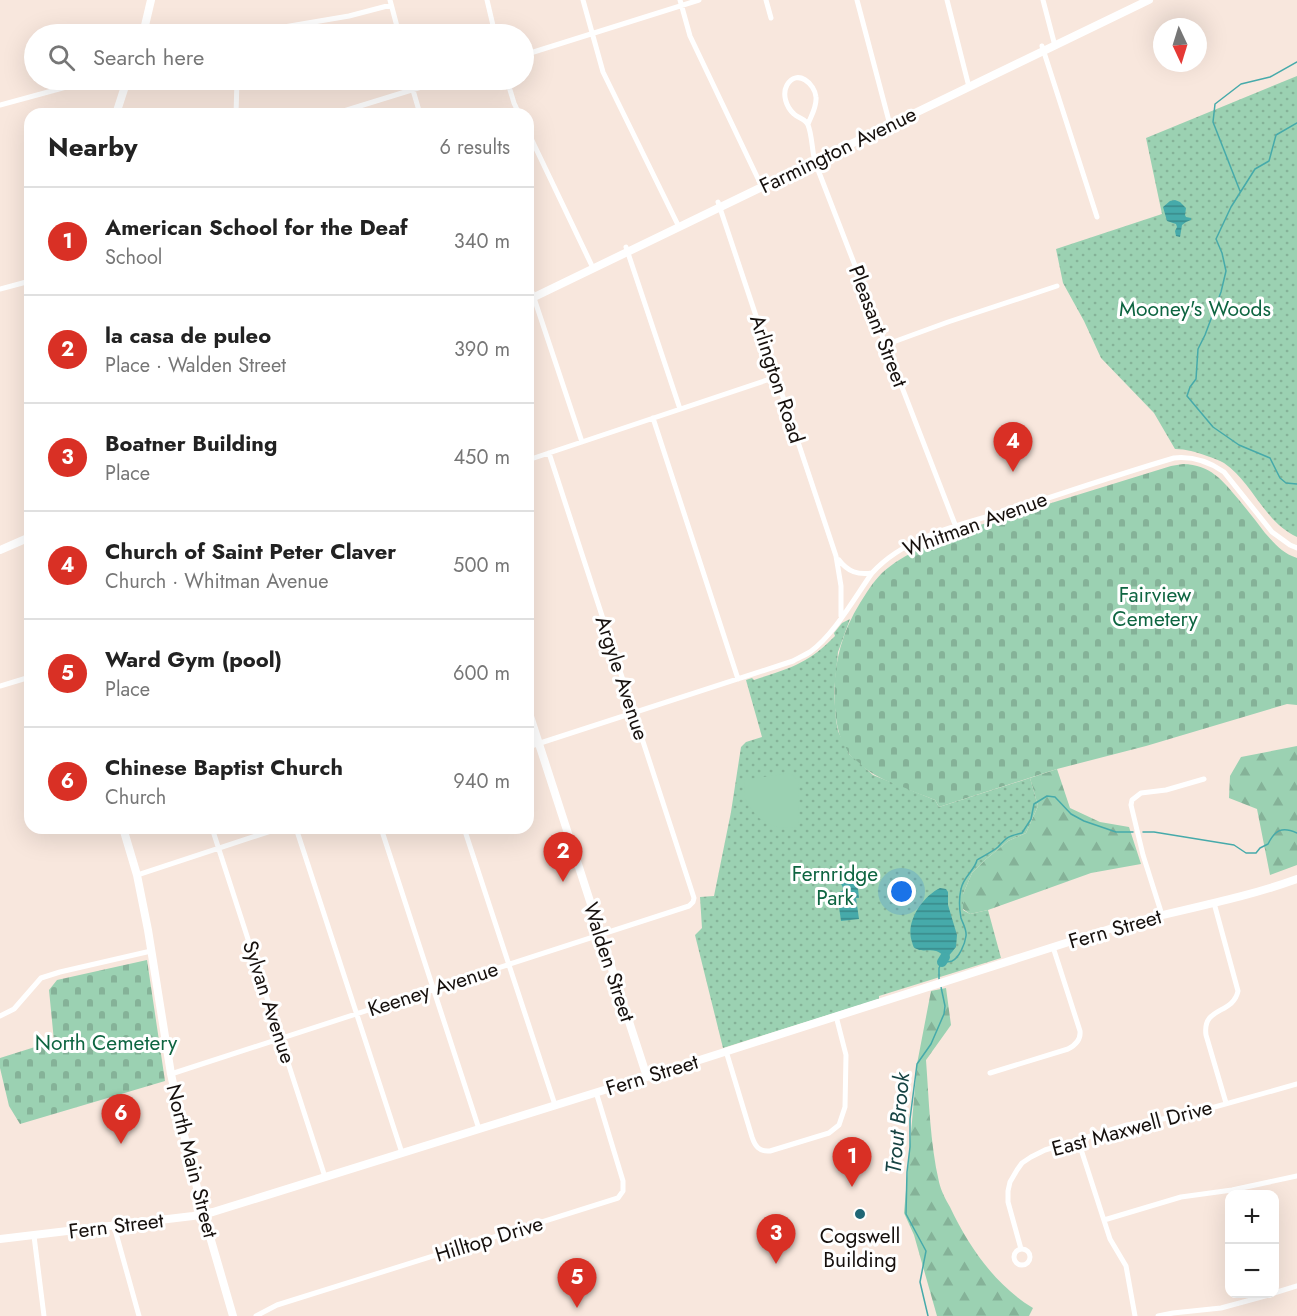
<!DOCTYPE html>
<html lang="en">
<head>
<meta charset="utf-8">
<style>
  :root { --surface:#fff; --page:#f2f2f2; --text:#222; --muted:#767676; --line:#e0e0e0; --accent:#d93025 }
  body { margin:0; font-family:Jost,sans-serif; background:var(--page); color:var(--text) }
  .controls { position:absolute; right:18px; bottom:18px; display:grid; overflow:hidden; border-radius:12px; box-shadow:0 6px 24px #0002 }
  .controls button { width:54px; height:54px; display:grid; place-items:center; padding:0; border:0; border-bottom:2px solid var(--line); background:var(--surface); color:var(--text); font:30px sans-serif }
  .compass { position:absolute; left:1153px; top:18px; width:54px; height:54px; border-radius:50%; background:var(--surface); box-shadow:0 6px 24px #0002; rotate:176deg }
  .you { position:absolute; left:902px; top:892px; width:21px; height:21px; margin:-15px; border:4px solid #fff; border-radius:50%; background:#1a73e8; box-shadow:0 0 0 9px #1a73e833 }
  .badge { display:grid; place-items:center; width:39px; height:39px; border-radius:50%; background:var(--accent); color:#fff; font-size:20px; font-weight:700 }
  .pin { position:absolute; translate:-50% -50px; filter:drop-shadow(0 2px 3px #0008) }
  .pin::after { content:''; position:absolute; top:32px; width:21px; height:18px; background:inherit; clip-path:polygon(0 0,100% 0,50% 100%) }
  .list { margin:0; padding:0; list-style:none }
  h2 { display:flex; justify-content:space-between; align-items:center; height:78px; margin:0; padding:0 24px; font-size:26px }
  h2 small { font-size:20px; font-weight:400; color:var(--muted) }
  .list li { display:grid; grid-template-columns:39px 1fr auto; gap:18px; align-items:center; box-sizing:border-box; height:108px; padding:0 24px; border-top:2px solid var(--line) }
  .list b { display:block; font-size:22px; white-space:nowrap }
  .list p { margin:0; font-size:20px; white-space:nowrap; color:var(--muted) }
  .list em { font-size:20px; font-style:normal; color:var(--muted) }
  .icon { flex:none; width:33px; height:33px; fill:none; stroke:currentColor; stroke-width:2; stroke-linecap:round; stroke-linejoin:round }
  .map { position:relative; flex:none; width:1297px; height:1316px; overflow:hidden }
  .search { position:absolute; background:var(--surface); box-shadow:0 6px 24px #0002; left:24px; top:24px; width:510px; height:66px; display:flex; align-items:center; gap:15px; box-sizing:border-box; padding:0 21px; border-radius:33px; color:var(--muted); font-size:22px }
  .panel { position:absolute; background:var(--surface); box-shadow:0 6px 24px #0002; left:24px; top:108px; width:510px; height:726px; border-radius:18px }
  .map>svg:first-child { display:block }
  .forest { fill:url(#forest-firs) }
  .cemetery { fill:url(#cemetery-stones) }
  .park { fill:url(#park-dots) }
  .pitch { fill:#9bd1b2 }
  .water { fill:url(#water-rules) }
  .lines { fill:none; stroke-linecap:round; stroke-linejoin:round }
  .stream { stroke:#46aaaa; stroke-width:1.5 }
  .river { stroke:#46aaaa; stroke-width:10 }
  .street { stroke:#fff; stroke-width:5 }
  .secondary { stroke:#fff; stroke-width:8 }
  .primary { stroke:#fff; stroke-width:8 }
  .poi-dot { fill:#206776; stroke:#fff; stroke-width:2 }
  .labels { text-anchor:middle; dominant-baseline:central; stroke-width:6; stroke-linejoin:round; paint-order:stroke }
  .street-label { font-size:21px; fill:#16100d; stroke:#fff }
  .park-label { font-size:21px; fill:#0e6541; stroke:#fff }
  .poi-label { font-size:21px; fill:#16100d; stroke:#fff }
  .water-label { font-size:22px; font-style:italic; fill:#164343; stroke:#fff }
</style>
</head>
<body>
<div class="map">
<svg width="1297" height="1316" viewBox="0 0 1297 1316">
  <defs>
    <pattern id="forest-firs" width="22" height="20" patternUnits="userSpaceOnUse" patternTransform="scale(1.5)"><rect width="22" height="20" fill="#9bd1b2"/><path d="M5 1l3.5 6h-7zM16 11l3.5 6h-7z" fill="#85b298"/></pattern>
    <pattern id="cemetery-stones" width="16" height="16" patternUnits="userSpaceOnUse" patternTransform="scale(1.5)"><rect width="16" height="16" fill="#9bd1b2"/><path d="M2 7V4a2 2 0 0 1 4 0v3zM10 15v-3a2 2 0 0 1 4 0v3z" fill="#85b298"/></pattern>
    <pattern id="park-dots" width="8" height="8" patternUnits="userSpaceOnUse" patternTransform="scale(1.5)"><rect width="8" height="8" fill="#9bd1b2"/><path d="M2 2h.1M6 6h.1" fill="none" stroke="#85b298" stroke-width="1.8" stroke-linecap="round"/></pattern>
    <pattern id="water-rules" width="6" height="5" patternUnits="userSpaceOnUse" patternTransform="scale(1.5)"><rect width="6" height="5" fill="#46aaaa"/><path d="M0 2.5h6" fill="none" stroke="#398989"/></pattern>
  </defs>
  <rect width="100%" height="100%" fill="#f8e7dd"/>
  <path class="forest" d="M 1297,746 L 1297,865 L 1270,875 L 1257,809 L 1229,798 L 1230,776 L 1241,757 Z
    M 1057,769 L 1070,808 L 1100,822 L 1129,827 L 1141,864 L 1091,873 L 988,910 L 970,914 L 963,909 L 963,894 L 972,873 L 985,860 L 1008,841 L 1026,833 L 1038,806 L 1030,778 Z
    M 946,988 L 951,1025 L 926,1060 C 929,1100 930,1143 939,1182 C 941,1191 946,1200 950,1207 C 969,1247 995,1285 1033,1308 L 1029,1316 L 937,1316 L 914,1235 L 904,1213 L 917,1064 L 931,991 Z"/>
  <path class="cemetery" d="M 1183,464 C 1211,465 1222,480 1239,500 C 1248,511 1257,522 1265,533 C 1276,545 1282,553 1297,558 L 1297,705 L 1287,704 L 1146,746 L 1057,769 L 939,807 L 935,800 C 906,788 872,780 850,755 C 840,743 836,724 835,708 C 832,670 840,635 860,603 C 867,592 873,582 882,573 C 905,552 935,542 965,535 L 964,530 L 1171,466 Z
    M 147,960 L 165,1081 L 20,1124 L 9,1106 L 0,1068 L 0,1058 L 54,1041 L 49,990 L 57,980 Z"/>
  <path class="park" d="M 1297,76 L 1297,537 C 1264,522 1253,483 1224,463 C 1219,460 1213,458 1207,456 C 1196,452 1186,449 1175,449 L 1154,413 L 1101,358 L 1084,321 L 1063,283 L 1056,249 L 1162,214 L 1146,138 Z
    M 850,619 L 838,652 L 834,692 L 836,720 L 838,731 L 849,754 L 873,775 L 935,800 L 939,807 L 1030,778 L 1038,806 L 1026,833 L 1008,841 L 985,860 L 972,873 L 963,894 L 963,910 L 970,914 L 988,910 L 1001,958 L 879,996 L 879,999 L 723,1048 L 695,935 L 702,928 L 700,897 L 714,896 L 731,812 L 741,747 L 746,742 L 762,737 L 746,680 L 752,678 L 754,680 C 790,668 808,664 835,636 L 834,633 L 842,623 Z"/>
  <path class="pitch" d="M 790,773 L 798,780 L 799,794 L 798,827 L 780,828 L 771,825 L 759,818 L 750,807 L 745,798 L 744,780 Z"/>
  <path class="water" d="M 1175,200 L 1180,202 L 1186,208 L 1185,215 L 1186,217 L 1191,218 L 1191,220 L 1186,222 L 1182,225 L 1180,237 L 1176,236 L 1175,231 L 1177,227 L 1176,224 L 1167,221 L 1163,207 L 1170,201 Z
    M 846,876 C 858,879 858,887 859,898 L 856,898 L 859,919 L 841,921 L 837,893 L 844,890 L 838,877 Z
    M 940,888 L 946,889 L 948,892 L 948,905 L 957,935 L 956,947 L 947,958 C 944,956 940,952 936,951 C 930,949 922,952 917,949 C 913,948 913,945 912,942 C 905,922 922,897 940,888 Z"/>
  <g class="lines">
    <path class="stream" d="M 1297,123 L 1276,135 L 1269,161 L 1255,169 L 1231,207 L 1216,239 L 1222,253 L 1226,271 L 1221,292 L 1205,335 L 1198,349 L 1196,379 L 1190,387 L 1187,396 L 1213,427 L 1239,445 L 1270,458 L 1280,478 L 1286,483 L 1297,484
      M 1240,191 L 1213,122 L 1215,104 L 1241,84 L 1270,77 L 1297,62
      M 1143,832 L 1154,832 L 1234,845 L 1246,853 L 1256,853 L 1260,848 L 1268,844 C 1275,830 1282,826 1297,833
      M 939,979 L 939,968 L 942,962 C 945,962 949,962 952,961 C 959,958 965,944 966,936 C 967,930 963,924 961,918 C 959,908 959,898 961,889 C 963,877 975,870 977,860 C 983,856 992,852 998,847 C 1007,837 1008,836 1022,833 L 1031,819 L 1034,804 L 1047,796 L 1055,797 L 1071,814 L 1084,821 L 1116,832 L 1133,832
      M 928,1316 L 920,1282 L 926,1251 L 906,1214 L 907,1172 L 910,1147 L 910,1119 L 917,1064 L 931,1044 L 944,1014 L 945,1006 L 941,987"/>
    <path class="river" d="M 942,962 L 945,957"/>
    <path class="street" d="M 390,0 L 399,34
      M 487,0 L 495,34
      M 583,0 L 603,72 L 679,227
      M 680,0 L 690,36 L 762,187
      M 766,0 L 771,18
      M 857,0 L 890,125
      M 947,0 L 969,87
      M 1043,0 L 1055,46
      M 243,34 L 349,16 L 391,5
      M 1042,46 L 1097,217
      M 524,55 L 699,0
      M 410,80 L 420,114
      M 507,80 L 514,103 L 519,114
      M 0,105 L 92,80
      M 236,114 L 237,80
      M 334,114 L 444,80
      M 808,124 C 811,116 817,107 816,97 C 815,84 797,68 787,85 C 782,94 786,107 794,114 C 798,118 806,119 808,125 C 812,134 812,151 815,162 L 956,527
      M 528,132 L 593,268
      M 718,202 L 836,556 L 841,586 L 841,616
      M 626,247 L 680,409
      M 0,289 L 30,281
      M 532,292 L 582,442
      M 885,345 L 948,322 L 1057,286
      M 653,418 L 738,679
      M 528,460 L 776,377
      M 839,560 C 848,572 858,575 872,573
      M 0,686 L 30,677
      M 528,747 L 793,661 C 798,658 805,655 810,652 C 834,635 855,597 872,573 C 908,533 972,522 1021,507 C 1072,490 1123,473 1174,458 C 1193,456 1208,461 1224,472 L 1272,532 L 1290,545 L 1297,548
      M 212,828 L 325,1177
      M 296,828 L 402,1153
      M 381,828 L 479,1129
      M 464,828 L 555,1105
      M 137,875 L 280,828
      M 1214,903 L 1238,991 C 1233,1015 1202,1006 1206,1035 L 1226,1103
      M 1162,915 L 1143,855 L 1131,805 L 1132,800 L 1141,793 L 1166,790 L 1204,779
      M 0,1016 L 14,1009 L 41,978 L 60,972 L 151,951
      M 726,1051 L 752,1137 C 755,1146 759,1152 770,1151 L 829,1133 L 839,1125 L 845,1107 L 846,1055 L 836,1016
      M 990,1073 L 1068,1049 C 1076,1045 1081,1040 1080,1031 L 1053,947
      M 171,1074 L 689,906 L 693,902 L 694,898 L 549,453
      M 1078,1140 L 1110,1239 L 1126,1266 L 1135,1316
      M 1104,1220 L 1181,1197 L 1232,1190 L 1297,1176
      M 114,1226 L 139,1316
      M 34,1236 L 44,1316
      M1014 1257a8 8 0 1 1 16 0a8 8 0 1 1-16 0Z
      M 1021,1249 L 1008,1202 L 1008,1191 L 1010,1182 L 1017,1170 L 1022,1163 L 1031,1157 L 1045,1150 L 1127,1125 L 1186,1115 L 1297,1084
      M 1274,1293 L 1297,1286
      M 256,1316 L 277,1305 L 618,1198 L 623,1191 L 623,1181 L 596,1092
      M 1158,1316 L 1173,1313 L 1221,1308 L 1273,1294"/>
    <path class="secondary" d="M 528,710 L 647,1077
      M 0,1239 L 193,1216 L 213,1212 L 662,1072 L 1119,926 C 1178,910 1239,900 1297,879"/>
    <path class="primary" d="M 143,34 L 151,0
      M 116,114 L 127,80
      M 528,300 L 1149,0
      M 0,550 L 30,537
      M 123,828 L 137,875 L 148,930 L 171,1074 L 187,1148 L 206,1223 L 233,1316"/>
  </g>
  <circle class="poi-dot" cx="860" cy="1214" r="6"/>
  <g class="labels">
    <g class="street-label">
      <text transform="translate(838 150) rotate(-26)">Farmington Avenue</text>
      <text transform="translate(878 326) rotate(69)">Pleasant Street</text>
      <text transform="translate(777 379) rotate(72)">Arlington Road</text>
      <text transform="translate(975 524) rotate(-20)">Whitman Avenue</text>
      <text transform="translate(622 678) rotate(72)">Argyle Avenue</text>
      <text transform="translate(1115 929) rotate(-16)">Fern Street</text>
      <text transform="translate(609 962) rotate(72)">Walden Street</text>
      <text transform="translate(433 989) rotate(-18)">Keeney Avenue</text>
      <text transform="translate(269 1002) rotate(72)">Sylvan Avenue</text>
      <text transform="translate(652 1075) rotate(-17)">Fern Street</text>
      <text transform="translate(1132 1128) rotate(-15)">East Maxwell Drive</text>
      <text transform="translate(192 1161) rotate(76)">North Main Street</text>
      <text transform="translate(116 1226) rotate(-7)">Fern Street</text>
      <text transform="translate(489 1239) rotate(-17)">Hilltop Drive</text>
    </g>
    <g class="park-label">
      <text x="1195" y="309">Mooney's Woods</text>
      <text x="1155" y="595">Fairview<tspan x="1155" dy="24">Cemetery</tspan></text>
      <text x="835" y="874">Fernridge<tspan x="835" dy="24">Park</tspan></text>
      <text x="106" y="1043">North Cemetery</text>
    </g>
    <g class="poi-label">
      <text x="860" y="1236">Cogswell<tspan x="860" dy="24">Building</tspan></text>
    </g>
    <g class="water-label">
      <text transform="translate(897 1123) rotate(-85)">Trout Brook</text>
    </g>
  </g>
</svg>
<div class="controls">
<button>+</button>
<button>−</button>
</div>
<svg class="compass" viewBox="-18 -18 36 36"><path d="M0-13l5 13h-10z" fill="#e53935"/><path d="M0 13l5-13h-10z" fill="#767676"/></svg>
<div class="you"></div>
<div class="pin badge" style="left:852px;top:1187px">1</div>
<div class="pin badge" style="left:563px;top:882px">2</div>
<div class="pin badge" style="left:776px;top:1264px">3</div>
<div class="pin badge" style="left:1013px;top:472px">4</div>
<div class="pin badge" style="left:577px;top:1308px">5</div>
<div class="pin badge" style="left:121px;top:1144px">6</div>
<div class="search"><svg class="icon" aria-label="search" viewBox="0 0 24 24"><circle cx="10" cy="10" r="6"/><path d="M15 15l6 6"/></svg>Search here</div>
<section class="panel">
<h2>Nearby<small>6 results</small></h2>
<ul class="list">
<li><span class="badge">1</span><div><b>American School for the Deaf</b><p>School</p></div><em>340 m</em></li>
<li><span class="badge">2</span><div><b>la casa de puleo</b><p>Place · Walden Street</p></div><em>390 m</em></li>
<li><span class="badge">3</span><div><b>Boatner Building</b><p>Place</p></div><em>450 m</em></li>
<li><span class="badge">4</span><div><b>Church of Saint Peter Claver</b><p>Church · Whitman Avenue</p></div><em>500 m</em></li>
<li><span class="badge">5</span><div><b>Ward Gym (pool)</b><p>Place</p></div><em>600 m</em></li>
<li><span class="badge">6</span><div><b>Chinese Baptist Church</b><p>Church</p></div><em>940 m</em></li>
</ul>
</section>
</div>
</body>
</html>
